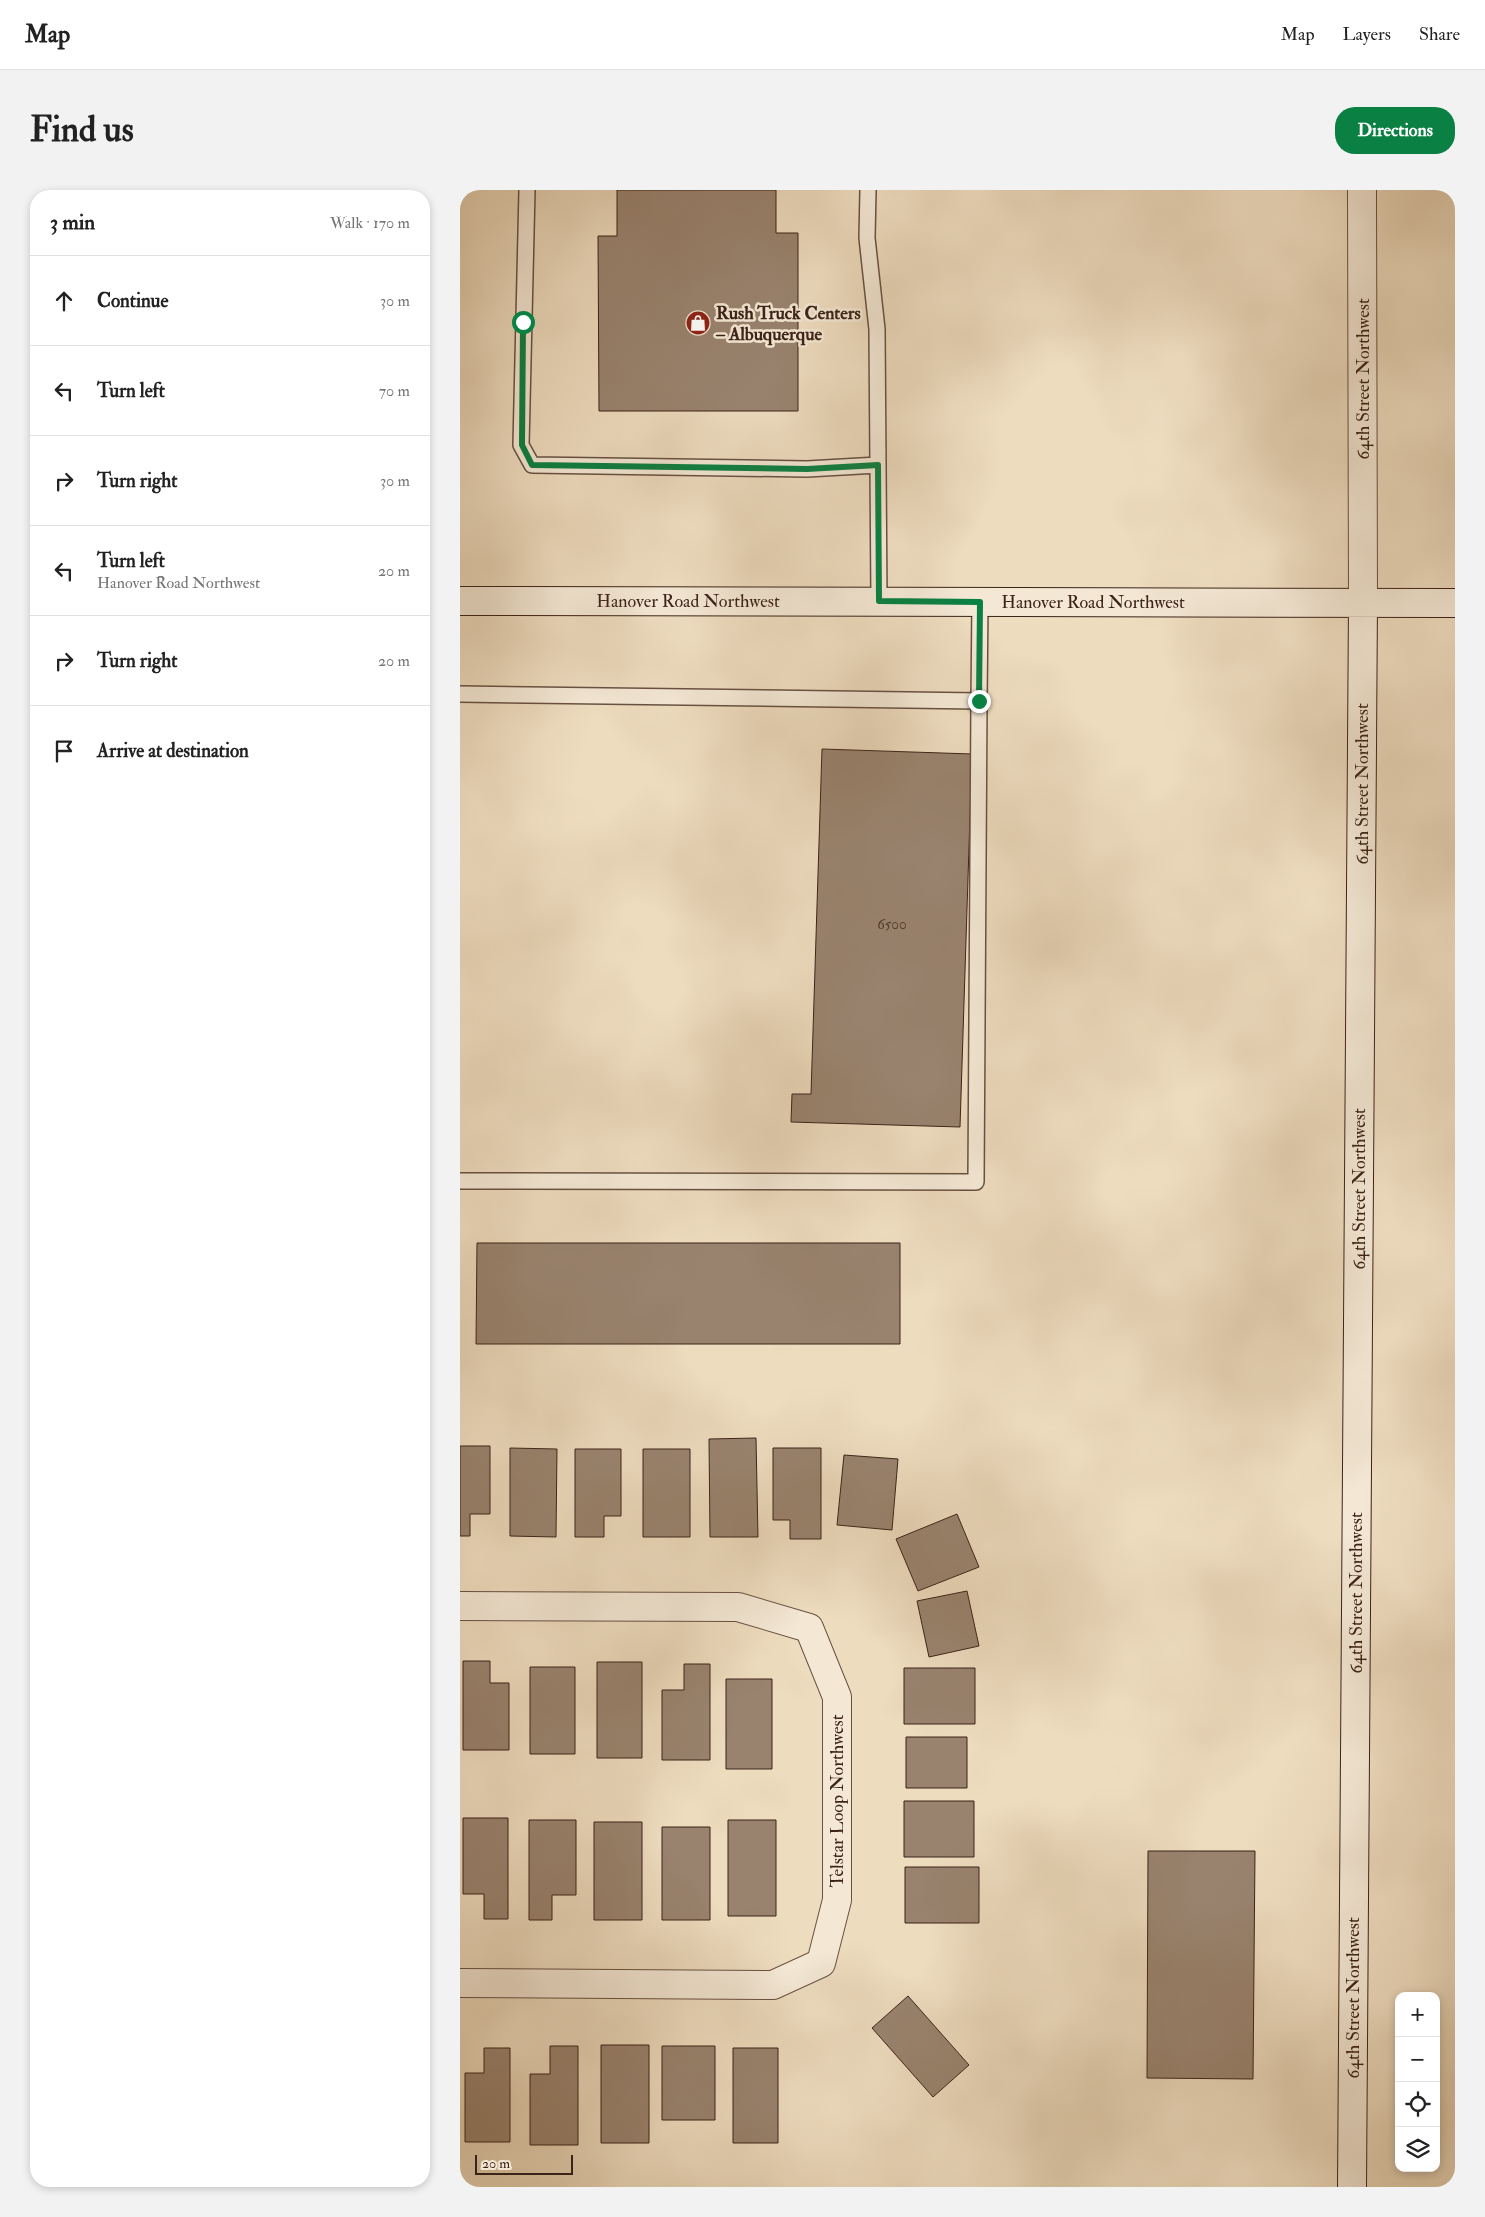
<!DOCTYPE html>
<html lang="en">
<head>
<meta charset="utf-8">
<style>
  :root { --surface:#fff; --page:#f2f2f2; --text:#222; --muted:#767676; --line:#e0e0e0; --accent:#0b8043 }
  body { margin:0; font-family:"IM FELL Double Pica",serif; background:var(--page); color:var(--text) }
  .controls { position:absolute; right:15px; bottom:15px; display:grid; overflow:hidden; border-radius:10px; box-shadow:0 2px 8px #0003 }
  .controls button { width:45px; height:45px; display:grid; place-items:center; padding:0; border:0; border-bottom:1px solid var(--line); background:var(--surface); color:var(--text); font:25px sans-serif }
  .scale { position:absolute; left:15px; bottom:12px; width:98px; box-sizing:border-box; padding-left:5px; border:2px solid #3c2318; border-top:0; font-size:14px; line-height:18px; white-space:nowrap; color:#3c2318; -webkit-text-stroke:4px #f4e8d5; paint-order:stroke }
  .stop { position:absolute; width:15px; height:15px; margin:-11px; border:4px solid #0b8043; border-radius:50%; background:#fff }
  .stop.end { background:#0b8043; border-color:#fff; box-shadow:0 1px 5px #0008 }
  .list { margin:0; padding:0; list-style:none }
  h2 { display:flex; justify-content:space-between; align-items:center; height:65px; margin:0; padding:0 20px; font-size:21px }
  h2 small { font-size:16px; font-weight:400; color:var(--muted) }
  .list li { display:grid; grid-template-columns:32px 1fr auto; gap:15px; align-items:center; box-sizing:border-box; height:90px; padding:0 20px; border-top:1px solid var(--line) }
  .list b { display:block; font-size:19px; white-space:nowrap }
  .list p { margin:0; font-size:16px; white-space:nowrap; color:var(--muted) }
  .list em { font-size:16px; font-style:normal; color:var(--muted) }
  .icon { flex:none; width:28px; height:28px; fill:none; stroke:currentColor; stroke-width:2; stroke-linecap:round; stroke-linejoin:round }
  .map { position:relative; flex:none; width:995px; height:1997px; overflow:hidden; border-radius:20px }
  header { display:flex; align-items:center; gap:30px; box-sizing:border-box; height:70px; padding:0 25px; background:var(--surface); border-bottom:1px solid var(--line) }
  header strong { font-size:24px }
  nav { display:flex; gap:28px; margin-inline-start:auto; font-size:18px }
  .intro { display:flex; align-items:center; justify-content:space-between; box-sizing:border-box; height:120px; padding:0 30px }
  h1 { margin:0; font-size:35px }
  .button { padding:12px 22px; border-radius:20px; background:var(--accent); color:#fff; font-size:18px; font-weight:700 }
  main { display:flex; gap:30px; padding:0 30px }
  aside { flex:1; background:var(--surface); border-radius:20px; box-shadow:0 2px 8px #0003 }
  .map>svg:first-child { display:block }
  .building { fill:#99836f; stroke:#3c2318 }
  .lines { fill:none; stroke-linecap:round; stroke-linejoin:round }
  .lane-casing { stroke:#685142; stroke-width:18 }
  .street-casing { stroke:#685142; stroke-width:30 }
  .secondary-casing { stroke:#3c2318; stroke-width:30 }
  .lane { stroke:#f4e8d5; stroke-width:15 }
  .street { stroke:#f4e8d5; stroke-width:28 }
  .secondary { stroke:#f4e8d5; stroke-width:28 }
  .route { stroke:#0b8043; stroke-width:6 }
  .labels { text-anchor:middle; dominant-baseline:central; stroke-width:5; stroke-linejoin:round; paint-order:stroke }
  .number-label { font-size:15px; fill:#533b2e }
  .poi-label { font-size:18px; font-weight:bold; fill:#3c2318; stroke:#f4e8d5; text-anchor:start }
  .street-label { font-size:18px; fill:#3c2318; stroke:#f4e8d5 }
</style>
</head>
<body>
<header>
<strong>Map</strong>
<nav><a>Map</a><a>Layers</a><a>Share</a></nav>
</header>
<div class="intro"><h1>Find us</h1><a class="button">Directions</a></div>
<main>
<aside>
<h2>3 min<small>Walk · 170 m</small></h2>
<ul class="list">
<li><svg class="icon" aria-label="ahead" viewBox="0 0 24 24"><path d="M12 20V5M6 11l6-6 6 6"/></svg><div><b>Continue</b></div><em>30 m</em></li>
<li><svg class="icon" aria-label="left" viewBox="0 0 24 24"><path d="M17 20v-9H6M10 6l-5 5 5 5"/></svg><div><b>Turn left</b></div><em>70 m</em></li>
<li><svg class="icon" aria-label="right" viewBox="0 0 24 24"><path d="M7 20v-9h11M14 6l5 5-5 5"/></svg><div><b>Turn right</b></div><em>30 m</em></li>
<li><svg class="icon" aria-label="left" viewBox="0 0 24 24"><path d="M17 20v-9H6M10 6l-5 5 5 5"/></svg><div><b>Turn left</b><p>Hanover Road Northwest</p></div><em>20 m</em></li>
<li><svg class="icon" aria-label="right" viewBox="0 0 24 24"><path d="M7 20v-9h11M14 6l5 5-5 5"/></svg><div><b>Turn right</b></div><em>20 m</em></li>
<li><svg class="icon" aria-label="arrive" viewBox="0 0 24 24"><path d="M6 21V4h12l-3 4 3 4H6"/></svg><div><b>Arrive at destination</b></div></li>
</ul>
</aside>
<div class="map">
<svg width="995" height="1997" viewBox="0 0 995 1997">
  <rect width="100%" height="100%" fill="#eedcbf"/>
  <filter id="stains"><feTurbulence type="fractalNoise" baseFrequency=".004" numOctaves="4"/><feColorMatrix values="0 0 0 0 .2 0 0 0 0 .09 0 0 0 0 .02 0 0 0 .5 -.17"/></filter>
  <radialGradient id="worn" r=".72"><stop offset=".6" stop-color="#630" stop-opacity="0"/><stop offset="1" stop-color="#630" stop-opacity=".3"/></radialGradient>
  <path class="building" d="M 157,0 L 316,0 L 316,43 L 338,43 L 338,221 L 139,221 L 138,46 L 157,46 Z
    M 362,559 L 512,564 L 500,937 L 331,932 L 332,904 L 351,904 Z
    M 17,1053 L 440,1053 L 440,1154 L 16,1154 Z
    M 296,1248 L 298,1347 L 250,1347 L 249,1249 Z
    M 0,1256 L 30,1256 L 30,1324 L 10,1324 L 10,1346 L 0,1346 Z
    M 50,1258 L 97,1259 L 96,1347 L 50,1346 Z
    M 313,1258 L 361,1258 L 361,1349 L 330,1349 L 330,1330 L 313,1330 Z
    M 115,1259 L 161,1259 L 161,1326 L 144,1326 L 144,1347 L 115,1347 Z
    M 183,1259 L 230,1259 L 230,1347 L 183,1347 Z
    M 384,1265 L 438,1269 L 432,1340 L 377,1335 Z
    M 497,1324 L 519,1377 L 458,1401 L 436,1349 Z
    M 507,1401 L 519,1456 L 469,1467 L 457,1411 Z
    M 3,1471 L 30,1471 L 30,1493 L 49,1493 L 49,1560 L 3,1560 Z
    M 137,1472 L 182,1472 L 182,1568 L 137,1568 Z
    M 224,1474 L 250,1474 L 250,1570 L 202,1570 L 202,1500 L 224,1500 Z
    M 70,1477 L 115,1477 L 115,1564 L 70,1564 Z
    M 444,1478 L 515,1478 L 515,1534 L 444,1534 Z
    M 266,1489 L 312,1489 L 312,1579 L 266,1579 Z
    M 446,1547 L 507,1547 L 507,1598 L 446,1598 Z
    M 444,1611 L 514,1611 L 514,1667 L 444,1667 Z
    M 3,1628 L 48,1628 L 48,1729 L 24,1729 L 24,1704 L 3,1704 Z
    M 69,1630 L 116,1630 L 116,1705 L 92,1705 L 92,1730 L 69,1730 Z
    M 268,1630 L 316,1630 L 316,1726 L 268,1726 Z
    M 134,1632 L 182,1632 L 182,1730 L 134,1730 Z
    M 202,1637 L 250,1637 L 250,1730 L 202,1730 Z
    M 688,1661 L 795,1661 L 793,1889 L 687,1888 Z
    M 445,1677 L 519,1677 L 519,1733 L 445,1733 Z
    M 448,1806 L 509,1875 L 473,1907 L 412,1838 Z
    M 141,1855 L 189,1855 L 189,1953 L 141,1953 Z
    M 90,1856 L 118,1856 L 118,1955 L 70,1955 L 70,1884 L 90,1884 Z
    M 202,1856 L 255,1856 L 255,1930 L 202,1930 Z
    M 24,1858 L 50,1858 L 50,1952 L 5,1952 L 5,1883 L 24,1883 Z
    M 273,1858 L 318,1858 L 318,1953 L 273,1953 Z"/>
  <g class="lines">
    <defs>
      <path id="lane" d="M 67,0 L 61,255 L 72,275 L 347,279 L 418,275
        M 408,0 L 407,48 L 417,139 L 419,411
        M 0,504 L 519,511 L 520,412
        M 0,991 L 516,992 L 519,511"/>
      <path id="street" d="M 902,0 L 903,412
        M 0,1416 L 278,1417 L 349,1438 L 377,1507 L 377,1710 L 361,1773 L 313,1795 L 0,1793"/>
      <path id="secondary" d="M 0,411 L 995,413
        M 892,1997 L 903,412"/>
    </defs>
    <use href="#lane" class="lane-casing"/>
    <use href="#street" class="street-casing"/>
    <use href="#secondary" class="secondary-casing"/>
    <use href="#lane" class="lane"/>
    <use href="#street" class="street"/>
    <use href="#secondary" class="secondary"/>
  </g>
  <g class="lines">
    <path class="route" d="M 63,132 L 62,255 L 72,275 L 347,279 L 418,275 L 419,411 L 520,412 L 519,511"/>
  </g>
  <defs>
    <symbol id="shop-disc" viewBox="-11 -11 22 22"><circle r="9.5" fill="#8f2418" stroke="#f4e8d5"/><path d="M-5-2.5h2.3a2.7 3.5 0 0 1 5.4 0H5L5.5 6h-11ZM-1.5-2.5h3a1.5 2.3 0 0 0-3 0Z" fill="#fff"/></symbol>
  </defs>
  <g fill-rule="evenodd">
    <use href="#shop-disc" x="224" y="119" width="28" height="28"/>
  </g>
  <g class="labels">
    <g class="number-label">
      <text x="432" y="734">6500</text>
    </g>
    <g class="poi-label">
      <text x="256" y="123">Rush Truck Centers<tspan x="256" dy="21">– Albuquerque</tspan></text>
    </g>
    <g class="street-label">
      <text transform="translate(903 189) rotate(-90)">64th Street Northwest</text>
      <text x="228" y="411">Hanover Road Northwest</text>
      <text x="633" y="412">Hanover Road Northwest</text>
      <text transform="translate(902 594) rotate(-90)">64th Street Northwest</text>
      <text transform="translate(899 999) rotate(-90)">64th Street Northwest</text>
      <text transform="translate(896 1403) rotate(-90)">64th Street Northwest</text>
      <text transform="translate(377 1611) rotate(-90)">Telstar Loop Northwest</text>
      <text transform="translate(893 1808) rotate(-90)">64th Street Northwest</text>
    </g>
  </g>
  <rect width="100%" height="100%" filter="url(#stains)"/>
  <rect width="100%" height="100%" fill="url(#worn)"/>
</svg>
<div class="controls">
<button>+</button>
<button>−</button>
<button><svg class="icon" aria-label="locate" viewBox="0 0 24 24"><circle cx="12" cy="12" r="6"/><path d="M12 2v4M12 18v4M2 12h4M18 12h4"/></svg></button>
<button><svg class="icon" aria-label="layers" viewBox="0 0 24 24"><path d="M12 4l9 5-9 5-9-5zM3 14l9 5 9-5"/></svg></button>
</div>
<div class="scale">20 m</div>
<div class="stop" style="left:63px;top:132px"></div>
<div class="stop end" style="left:519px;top:511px"></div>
</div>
</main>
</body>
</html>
